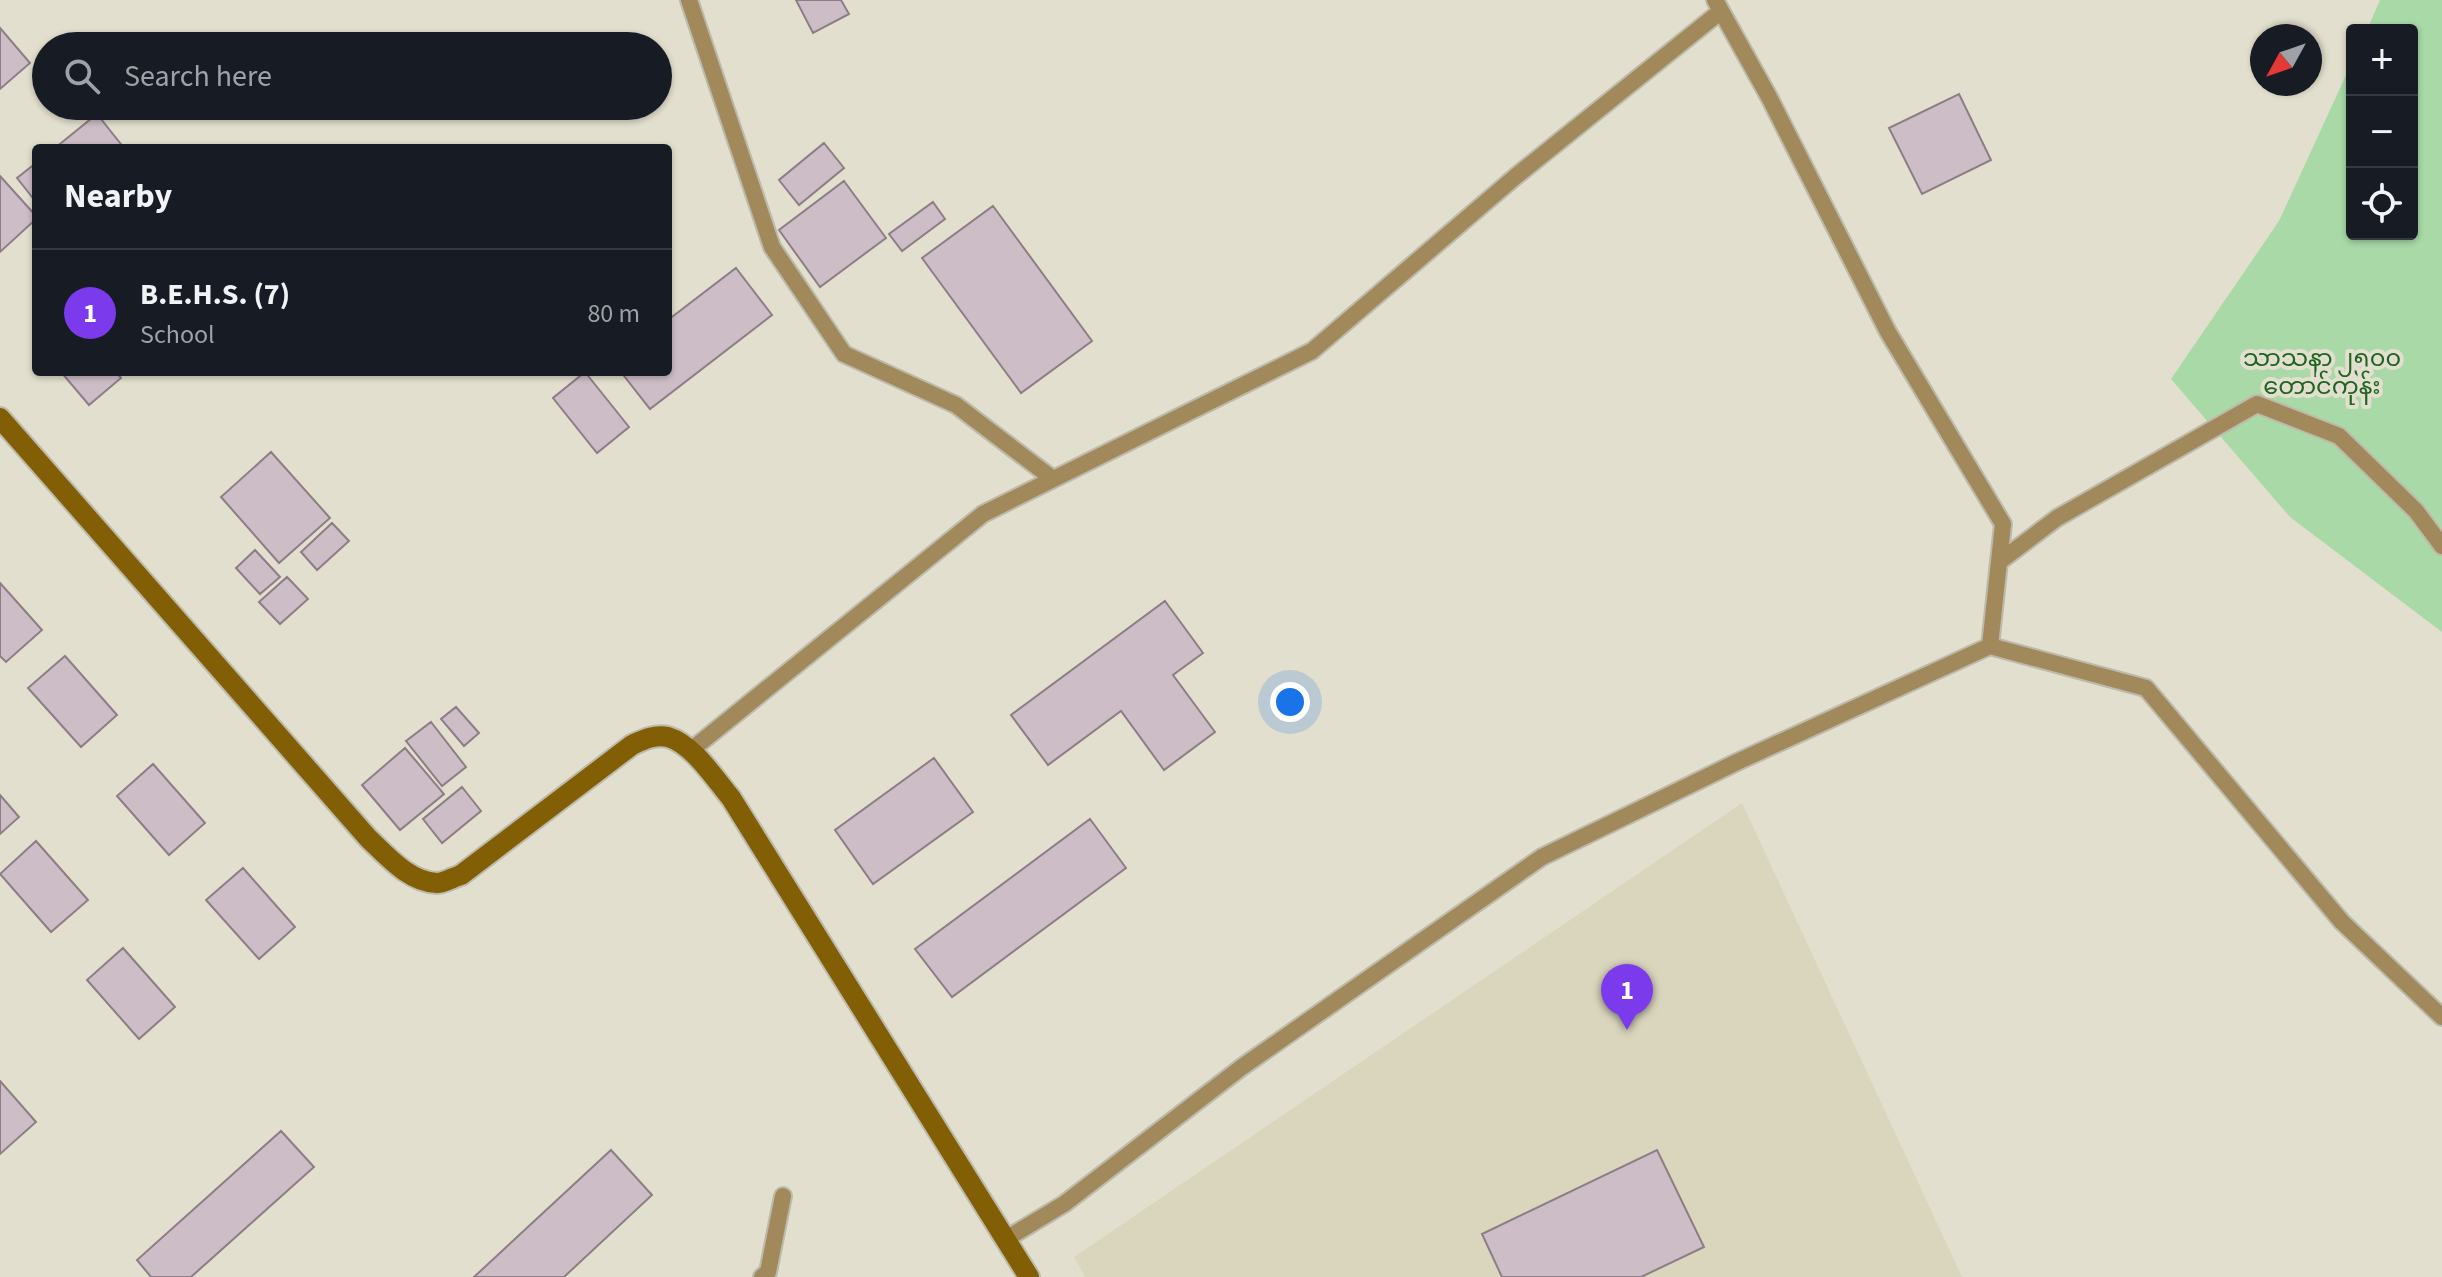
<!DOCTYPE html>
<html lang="en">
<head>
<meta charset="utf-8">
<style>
  :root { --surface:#171b24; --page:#242831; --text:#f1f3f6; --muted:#9ea1a6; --line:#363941; --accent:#7c3aed }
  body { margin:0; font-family:"Source Sans 3","Noto Sans Myanmar",sans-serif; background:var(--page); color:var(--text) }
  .controls { position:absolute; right:24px; top:24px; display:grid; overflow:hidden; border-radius:8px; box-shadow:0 2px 6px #0004 }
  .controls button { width:72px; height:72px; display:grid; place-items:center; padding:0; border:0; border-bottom:2px solid var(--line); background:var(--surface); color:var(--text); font:40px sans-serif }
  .compass { position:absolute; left:2250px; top:24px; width:72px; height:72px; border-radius:50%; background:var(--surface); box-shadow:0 2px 6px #0004; rotate:230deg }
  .you { position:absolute; left:1290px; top:702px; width:28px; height:28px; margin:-20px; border:6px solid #fff; border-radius:50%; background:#1a73e8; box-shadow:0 0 0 12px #1a73e833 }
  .badge { display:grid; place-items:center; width:52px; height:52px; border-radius:50%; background:var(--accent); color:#fff; font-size:26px; font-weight:700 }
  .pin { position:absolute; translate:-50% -66px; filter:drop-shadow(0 2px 4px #0008) }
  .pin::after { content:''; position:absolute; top:42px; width:28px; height:24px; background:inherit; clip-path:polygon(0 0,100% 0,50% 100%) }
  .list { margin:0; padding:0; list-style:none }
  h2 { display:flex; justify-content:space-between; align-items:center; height:104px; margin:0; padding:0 32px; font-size:34px }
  h2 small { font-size:26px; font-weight:400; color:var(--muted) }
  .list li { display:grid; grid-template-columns:52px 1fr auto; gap:24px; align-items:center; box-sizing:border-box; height:128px; padding:0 32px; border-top:2px solid var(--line) }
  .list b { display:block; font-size:30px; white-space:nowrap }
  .list p { margin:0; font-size:26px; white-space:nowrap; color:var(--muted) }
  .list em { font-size:26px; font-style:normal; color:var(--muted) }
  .icon { flex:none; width:44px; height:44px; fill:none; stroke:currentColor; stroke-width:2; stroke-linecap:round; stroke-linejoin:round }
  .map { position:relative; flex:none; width:2442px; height:1277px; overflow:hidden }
  .search { position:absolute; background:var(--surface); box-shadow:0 2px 6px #0004; left:32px; top:32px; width:640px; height:88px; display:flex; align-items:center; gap:20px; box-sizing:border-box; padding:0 28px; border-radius:44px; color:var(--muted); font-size:30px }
  .panel { position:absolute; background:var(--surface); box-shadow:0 2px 6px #0004; left:32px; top:144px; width:640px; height:232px; border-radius:8px }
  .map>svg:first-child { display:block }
  .built { fill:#dad5bd }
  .green { fill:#a8d9a6 }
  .building { fill:#cdbdc6; stroke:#8d7d86; stroke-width:2 }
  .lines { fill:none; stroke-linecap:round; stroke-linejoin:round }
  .lane-casing { stroke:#bdbaab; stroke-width:20 }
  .secondary-casing { stroke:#bdbaab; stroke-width:24 }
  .lane { stroke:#a1895c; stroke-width:16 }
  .secondary { stroke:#825e04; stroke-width:20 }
  .labels { text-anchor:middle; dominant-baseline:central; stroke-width:8; stroke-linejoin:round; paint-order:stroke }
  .park-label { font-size:24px; fill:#1d6321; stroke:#e3dfce }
</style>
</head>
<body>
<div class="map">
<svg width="2442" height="1277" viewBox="0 0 2442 1277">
  <rect width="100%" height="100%" fill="#e3dfce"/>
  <path class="built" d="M 1742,803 L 1962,1277 L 1085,1277 L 1074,1257 Z"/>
  <path class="green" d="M 2380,0 L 2442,0 L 2442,632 L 2290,517 L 2171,379 L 2279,221 L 2352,62 L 2352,234 L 2412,234 L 2412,30 L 2367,30 Z"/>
  <path class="building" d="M 796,0 L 841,0 L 849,14 L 813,33 Z
    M 0,28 L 30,63 L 0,89 Z
    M 1959,94 L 1991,160 L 1922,194 L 1889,128 Z
    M 97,114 L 124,148 L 55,148 Z
    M 824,143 L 844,168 L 799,205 L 779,180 Z
    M 36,163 L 36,202 L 17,178 Z
    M 0,176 L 36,216 L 36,219 L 0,252 Z
    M 844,181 L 886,238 L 820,287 L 779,230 Z
    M 933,202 L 945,219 L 902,251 L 889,234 Z
    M 993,206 L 1092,341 L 1021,393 L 922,258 Z
    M 736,268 L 772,315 L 650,409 L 621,372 L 668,372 L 668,320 Z
    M 61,372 L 116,372 L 121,378 L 89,405 Z
    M 585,372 L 629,427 L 597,453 L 553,398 Z
    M 271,452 L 330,518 L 279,563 L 221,497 Z
    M 332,523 L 349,541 L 317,570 L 301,552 Z
    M 255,550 L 280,577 L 260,594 L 236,568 Z
    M 287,577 L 308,599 L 280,624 L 259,602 Z
    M 0,583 L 42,630 L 6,662 L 0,656 Z
    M 1165,601 L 1203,653 L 1173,675 L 1215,732 L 1164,770 L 1121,711 L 1048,765 L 1011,715 Z
    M 65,656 L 117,715 L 81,747 L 28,688 Z
    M 456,707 L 479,733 L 464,746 L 441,719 Z
    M 431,722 L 466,767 L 442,786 L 406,741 Z
    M 405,748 L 444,794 L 400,830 L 362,785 Z
    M 934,758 L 973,812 L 873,884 L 835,830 Z
    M 153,764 L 205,823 L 169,855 L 117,796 Z
    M 462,787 L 481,811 L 442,843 L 423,819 Z
    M 0,795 L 19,817 L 0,834 Z
    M 1090,819 L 1126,868 L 952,997 L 915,949 Z
    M 36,841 L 88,900 L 51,932 L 0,874 Z
    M 243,868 L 295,927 L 259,959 L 206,900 Z
    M 123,948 L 175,1007 L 139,1039 L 87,980 Z
    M 0,1081 L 36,1122 L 0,1154 Z
    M 281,1131 L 314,1167 L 191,1277 L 151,1277 L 137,1260 Z
    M 611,1150 L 652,1195 L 564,1277 L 474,1277 Z
    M 1657,1150 L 1704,1247 L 1641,1277 L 1502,1277 L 1482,1234 Z"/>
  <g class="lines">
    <defs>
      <path id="lane" d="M 689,0 L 772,247 L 844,354 L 956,405 L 1053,479
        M 1999,562 L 2057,518 L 2257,404 L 2339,436 L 2416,511 L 2442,546
        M 1990,646 L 2146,688 L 2342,922 L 2442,1017
        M 690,751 L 983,514 L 1312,351 L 1515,177 L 1721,11
        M 1006,1239 L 1064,1204 L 1242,1067 L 1542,857 L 1737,762 L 1990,646 L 2003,524 L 1888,332 L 1769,97 L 1715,0
        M 762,1277 L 768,1272 L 783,1196"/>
      <path id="secondary" d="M 0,418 L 368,838 C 387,856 409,882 437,883 C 444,883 454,877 461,875 L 632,745 C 643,740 655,734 668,737 C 694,745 714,778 731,798 L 1029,1277"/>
    </defs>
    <use href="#lane" class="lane-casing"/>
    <use href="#secondary" class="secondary-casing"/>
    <use href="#lane" class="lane"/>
    <use href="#secondary" class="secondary"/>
  </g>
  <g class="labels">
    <g class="park-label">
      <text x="2322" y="358">သာသနာ ၂၅၀၀<tspan x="2322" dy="28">တောင်ကုန်း</tspan></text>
    </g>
  </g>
</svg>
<div class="controls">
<button>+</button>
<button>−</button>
<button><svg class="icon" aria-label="locate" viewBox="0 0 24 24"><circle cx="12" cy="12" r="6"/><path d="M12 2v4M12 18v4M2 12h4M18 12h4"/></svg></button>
</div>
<svg class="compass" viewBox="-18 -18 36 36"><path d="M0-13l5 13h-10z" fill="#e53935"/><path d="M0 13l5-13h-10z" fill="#9ea1a6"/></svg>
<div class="you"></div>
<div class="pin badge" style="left:1627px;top:1030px">1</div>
<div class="search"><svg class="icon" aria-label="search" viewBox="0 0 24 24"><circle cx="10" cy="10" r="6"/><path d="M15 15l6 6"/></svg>Search here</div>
<section class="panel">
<h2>Nearby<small></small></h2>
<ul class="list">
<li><span class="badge">1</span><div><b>B.E.H.S. (7)</b><p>School</p></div><em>80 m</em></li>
</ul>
</section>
</div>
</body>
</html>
